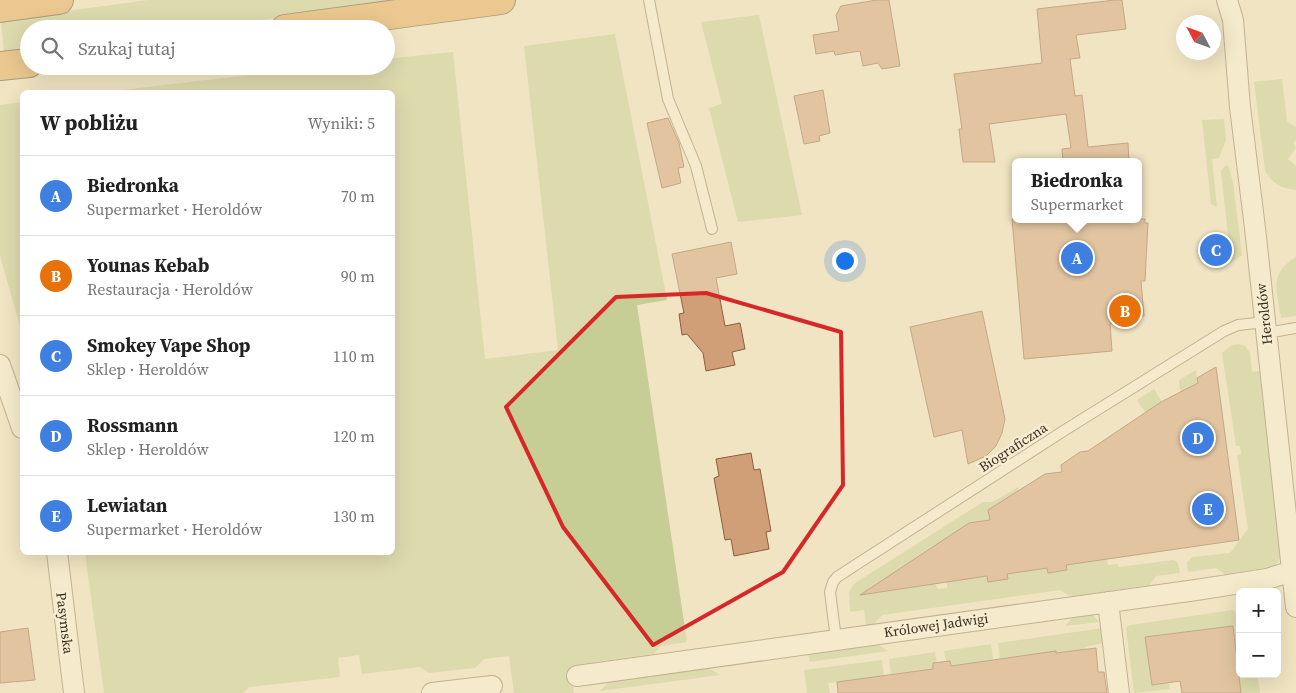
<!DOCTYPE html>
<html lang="pl">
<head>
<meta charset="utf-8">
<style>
  :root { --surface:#fff; --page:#f6f6f6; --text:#222; --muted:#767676; --line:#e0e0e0; --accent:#7c3aed }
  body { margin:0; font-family:"Source Serif 4",serif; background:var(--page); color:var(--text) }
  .controls { position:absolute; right:15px; bottom:15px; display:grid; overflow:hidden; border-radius:8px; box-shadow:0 5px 20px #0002 }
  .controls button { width:45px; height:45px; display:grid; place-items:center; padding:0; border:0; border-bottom:1px solid var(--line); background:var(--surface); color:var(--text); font:25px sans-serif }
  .compass { position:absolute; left:1176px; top:15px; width:45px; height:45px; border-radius:50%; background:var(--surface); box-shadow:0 5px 20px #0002; rotate:311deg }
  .you { position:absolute; left:844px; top:260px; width:18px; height:18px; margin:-12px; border:4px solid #fff; border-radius:50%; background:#1a73e8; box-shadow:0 0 0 8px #1a73e833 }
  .badge { display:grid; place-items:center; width:32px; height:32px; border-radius:50%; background:var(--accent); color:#fff; font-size:16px; font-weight:700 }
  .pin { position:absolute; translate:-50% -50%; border:2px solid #fff; box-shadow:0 1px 5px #0006 }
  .popup { position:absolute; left:1012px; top:158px; width:130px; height:65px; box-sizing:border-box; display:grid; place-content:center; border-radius:8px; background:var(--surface); filter:drop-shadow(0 1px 4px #0005); font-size:16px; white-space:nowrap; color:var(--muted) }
  .popup b { font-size:19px; color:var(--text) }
  .popup::after { content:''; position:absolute; left:50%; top:100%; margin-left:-10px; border:10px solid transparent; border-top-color:var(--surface) }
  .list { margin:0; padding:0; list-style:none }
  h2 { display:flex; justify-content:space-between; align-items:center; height:65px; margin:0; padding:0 20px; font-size:21px }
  h2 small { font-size:16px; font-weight:400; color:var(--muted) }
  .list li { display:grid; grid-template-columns:32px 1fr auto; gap:15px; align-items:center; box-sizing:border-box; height:80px; padding:0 20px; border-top:1px solid var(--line) }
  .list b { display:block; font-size:19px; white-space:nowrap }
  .list p { margin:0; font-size:16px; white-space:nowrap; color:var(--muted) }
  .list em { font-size:16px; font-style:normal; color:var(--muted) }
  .icon { flex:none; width:28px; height:28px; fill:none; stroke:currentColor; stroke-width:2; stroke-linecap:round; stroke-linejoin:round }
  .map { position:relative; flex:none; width:1296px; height:693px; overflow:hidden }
  .search { position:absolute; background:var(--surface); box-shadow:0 5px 20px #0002; left:20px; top:20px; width:375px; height:55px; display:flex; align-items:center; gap:12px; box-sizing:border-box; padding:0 18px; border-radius:28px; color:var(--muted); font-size:19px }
  .panel { position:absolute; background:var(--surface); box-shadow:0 5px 20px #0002; left:20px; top:90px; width:375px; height:465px; border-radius:8px }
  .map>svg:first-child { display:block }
  .green { fill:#c6ce96 }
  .building { fill:#d09f77; stroke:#8b5f3d }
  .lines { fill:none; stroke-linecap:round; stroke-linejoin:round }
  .lane-casing { stroke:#8b7559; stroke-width:12 }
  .street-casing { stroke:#8b7559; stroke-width:22 }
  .highway-casing { stroke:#58432d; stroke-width:30 }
  .lane { stroke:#faf1d6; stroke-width:10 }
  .street { stroke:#faf1d6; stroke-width:20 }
  .highway { stroke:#e3a750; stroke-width:28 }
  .marked { fill:none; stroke:#d62828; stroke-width:4; stroke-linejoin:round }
  .labels { text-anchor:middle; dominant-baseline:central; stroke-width:5; stroke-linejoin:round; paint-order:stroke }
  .street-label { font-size:14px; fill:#3a2c1d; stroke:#f7eed2 }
</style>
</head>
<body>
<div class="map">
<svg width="1296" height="693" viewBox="0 0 1296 693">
  <rect width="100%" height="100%" fill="#f0e4c2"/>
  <path class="green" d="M 148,0 L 410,0 L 194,29 L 29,29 L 29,51 L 4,54 L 1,20 Z
    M 759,15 L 802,215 L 738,222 L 709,108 L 722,104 L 701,22 Z
    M 615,34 L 667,300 L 637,305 L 687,642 L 661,646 L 654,654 L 594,662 L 594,665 L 571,677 L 574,693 L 514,693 L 509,656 L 484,659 L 475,668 L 429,673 L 420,667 L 362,674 L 359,655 L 338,658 L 340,677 L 249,687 L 243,693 L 104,693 L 85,553 L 392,552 L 392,92 L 104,92 L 328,66 L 386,66 L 386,59 L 453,52 L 485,359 L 558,350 L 524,46 Z
    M 1282,79 L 1287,121 L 1296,127 L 1296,140 L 1293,143 L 1296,148 L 1288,159 L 1296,166 L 1296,190 C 1282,189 1271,183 1265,170 L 1254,82 Z
    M 22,102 L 22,333 L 0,256 L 0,105 Z
    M 1224,119 L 1226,140 L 1219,158 L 1212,159 L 1217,207 L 1211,204 L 1202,120 Z
    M 1228,165 L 1233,182 L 1242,255 L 1231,263 L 1221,171 L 1225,166 Z
    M 1296,257 L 1296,316 L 1281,318 C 1277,291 1268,274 1296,257 Z
    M 1238,344 L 1245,346 L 1250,353 L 1252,372 L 1261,371 L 1281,556 L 1278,562 L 1272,568 L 1226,575 L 1216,568 L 1188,572 L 1187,562 L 1192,557 L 1230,553 L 1248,529 L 1237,455 L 1241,454 L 1240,446 L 1236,446 L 1222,353 L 1232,345 Z
    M 1196,370 L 1198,390 L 1180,392 L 1179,380 Z
    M 1154,389 L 1162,402 L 1162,438 L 1137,400 Z
    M 1018,487 L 1020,498 L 988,510 L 990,520 L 944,545 L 931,547 L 932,553 L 886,578 L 887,591 L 935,584 L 938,589 L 947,588 L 947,582 L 987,576 L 988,582 L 1007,579 L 1007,574 L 1047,568 L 1048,573 L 1067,570 L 1066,565 L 1107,559 L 1108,565 L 1118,564 L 1118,567 L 1174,560 L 1178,563 L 1180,573 L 1156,576 L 1150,585 L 1071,597 L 1060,590 L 882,615 L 874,624 L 866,625 L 864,610 L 851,612 L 850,610 L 849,592 L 855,583 L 983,502 L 993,502 Z
    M 1233,610 L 1240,615 L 1240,674 L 1257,674 L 1260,693 L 1241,693 L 1233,626 L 1146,638 L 1152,685 L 1169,683 L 1170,689 L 1134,693 L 1126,628 L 1130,625 Z
    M 1090,615 L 1093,615 L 1099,622 L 1065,626 L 1073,617 Z
    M 1103,628 L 1104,643 L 1085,647 L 1087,667 L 1056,653 L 1056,651 L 1000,659 L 998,643 Z
    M 877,644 L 888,651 L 810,662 L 808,654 Z
    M 991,644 L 993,659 L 991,660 L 951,666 L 950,661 L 946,662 L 944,651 Z
    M 935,652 L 937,663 L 933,663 L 933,669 L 891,674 L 889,659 Z
    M 882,660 L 884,676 L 828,683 L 830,693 L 807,693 L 804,670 Z
    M 709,668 L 720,675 L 600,691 L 610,681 Z"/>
  <path class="building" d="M 877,0 L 889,0 L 900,66 L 882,69 L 878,63 L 863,66 L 860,51 L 835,55 L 834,51 L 816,54 L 813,35 L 839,31 L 836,15 L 841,6 Z
    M 1115,0 L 1122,0 L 1126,29 L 1076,35 L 1080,58 L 1070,59 L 1075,96 L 1082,95 L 1088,147 L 1128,143 L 1129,162 L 1063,162 L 1062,149 L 1071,148 L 1066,114 L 989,124 L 995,162 L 963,162 L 959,129 L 962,129 L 954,74 L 1042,63 L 1037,9 Z
    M 823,90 L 830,133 L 819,136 L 820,141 L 804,144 L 794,96 Z
    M 668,118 L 679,143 L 684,167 L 678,168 L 681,183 L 662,188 L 647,123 Z
    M 1012,219 L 1145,219 L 1145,223 L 1148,223 L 1145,281 L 1141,281 L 1144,316 L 1133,316 L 1133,322 L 1110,324 L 1112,351 L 1024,359 Z
    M 731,242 L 737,274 L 716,278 L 725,326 L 740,323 L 745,349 L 732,352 L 735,365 L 706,371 L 703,353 L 687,334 L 682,335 L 679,314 L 684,313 L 672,254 Z
    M 982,311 L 1005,419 L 1002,433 L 996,446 L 986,456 L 968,464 L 962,430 L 934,437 L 910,327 Z
    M 1216,367 L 1239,540 L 1066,565 L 1067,570 L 1048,573 L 1047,568 L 1007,574 L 1008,579 L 988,582 L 987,576 L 860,595 L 969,523 L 990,520 L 988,510 L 1045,474 L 1062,472 L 1061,465 L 1080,452 L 1088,451 L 1161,402 L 1198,383 L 1197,378 Z
    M 751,453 L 754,470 L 760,469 L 771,531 L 766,532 L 769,549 L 734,556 L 731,539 L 725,540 L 714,478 L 719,476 L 716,459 Z
    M 1233,626 L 1241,693 L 1182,693 L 1180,681 L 1152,685 L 1145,637 Z
    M 28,628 L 35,680 L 0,683 L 0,632 Z
    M 1096,648 L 1098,672 L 1104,672 L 1107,693 L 838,693 L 837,682 L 933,669 L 933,663 L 950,661 L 951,666 L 1056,651 L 1056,653 Z"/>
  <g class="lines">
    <defs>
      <path id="lane" d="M 649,0 L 668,99 L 696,166 L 712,229
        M 1266,333 L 1296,328
        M 836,639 L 830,592 L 833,582 L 837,577 L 1065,430 L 1224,331 L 1238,325 L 1265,322"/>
      <path id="street" d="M 1227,0 L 1233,20 L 1240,107 L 1255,228 L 1296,607
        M 0,365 L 22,428
        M 57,552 L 74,693
        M 1108,602 L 1119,693
        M 577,676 L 1196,590 L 1267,579 L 1296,570
        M 432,693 L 492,686"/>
      <path id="highway" d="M 0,8 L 59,0
        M 285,29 L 501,0
        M 0,66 L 29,63"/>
    </defs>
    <use href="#lane" class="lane-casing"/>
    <use href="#street" class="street-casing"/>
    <use href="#highway" class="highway-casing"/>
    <use href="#lane" class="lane"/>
    <use href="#street" class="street"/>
    <use href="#highway" class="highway"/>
  </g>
  <path d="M0 0H1296V693H0ZM 706,293 L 841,332 L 843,485 L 783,572 L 653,645 L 563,527 L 506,407 L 616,297 Z" fill="#f0e4c2" fill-opacity=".55" fill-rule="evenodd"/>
  <path class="marked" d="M 706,293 L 841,332 L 843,485 L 783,572 L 653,645 L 563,527 L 506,407 L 616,297 Z"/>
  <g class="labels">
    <g class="street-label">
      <text transform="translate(1264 314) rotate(-96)">Heroldów</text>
      <text transform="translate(1013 447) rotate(-33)">Biograficzna</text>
      <text transform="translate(65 623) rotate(83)">Pasymska</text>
      <text transform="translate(936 625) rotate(-8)">Królowej Jadwigi</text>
    </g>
  </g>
</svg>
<div class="controls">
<button>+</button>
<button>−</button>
</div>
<svg class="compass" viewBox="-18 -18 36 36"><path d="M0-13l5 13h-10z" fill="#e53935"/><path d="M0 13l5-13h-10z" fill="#767676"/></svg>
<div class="you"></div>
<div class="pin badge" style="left:1077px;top:258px;background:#3f7fe0">A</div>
<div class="popup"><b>Biedronka</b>Supermarket</div>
<div class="pin badge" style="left:1125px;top:311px;background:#e8710a">B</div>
<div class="pin badge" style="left:1216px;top:250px;background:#3f7fe0">C</div>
<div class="pin badge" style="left:1198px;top:438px;background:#3f7fe0">D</div>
<div class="pin badge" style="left:1208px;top:509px;background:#3f7fe0">E</div>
<div class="search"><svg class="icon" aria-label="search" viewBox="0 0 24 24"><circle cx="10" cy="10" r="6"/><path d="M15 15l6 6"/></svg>Szukaj tutaj</div>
<section class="panel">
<h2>W pobliżu<small>Wyniki: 5</small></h2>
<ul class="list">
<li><span class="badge" style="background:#3f7fe0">A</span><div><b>Biedronka</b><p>Supermarket · Heroldów</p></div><em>70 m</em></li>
<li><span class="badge" style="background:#e8710a">B</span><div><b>Younas Kebab</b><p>Restauracja · Heroldów</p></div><em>90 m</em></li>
<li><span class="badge" style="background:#3f7fe0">C</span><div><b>Smokey Vape Shop</b><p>Sklep · Heroldów</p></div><em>110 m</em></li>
<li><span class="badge" style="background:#3f7fe0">D</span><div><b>Rossmann</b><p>Sklep · Heroldów</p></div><em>120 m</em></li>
<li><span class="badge" style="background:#3f7fe0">E</span><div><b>Lewiatan</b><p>Supermarket · Heroldów</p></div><em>130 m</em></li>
</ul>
</section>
</div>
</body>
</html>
